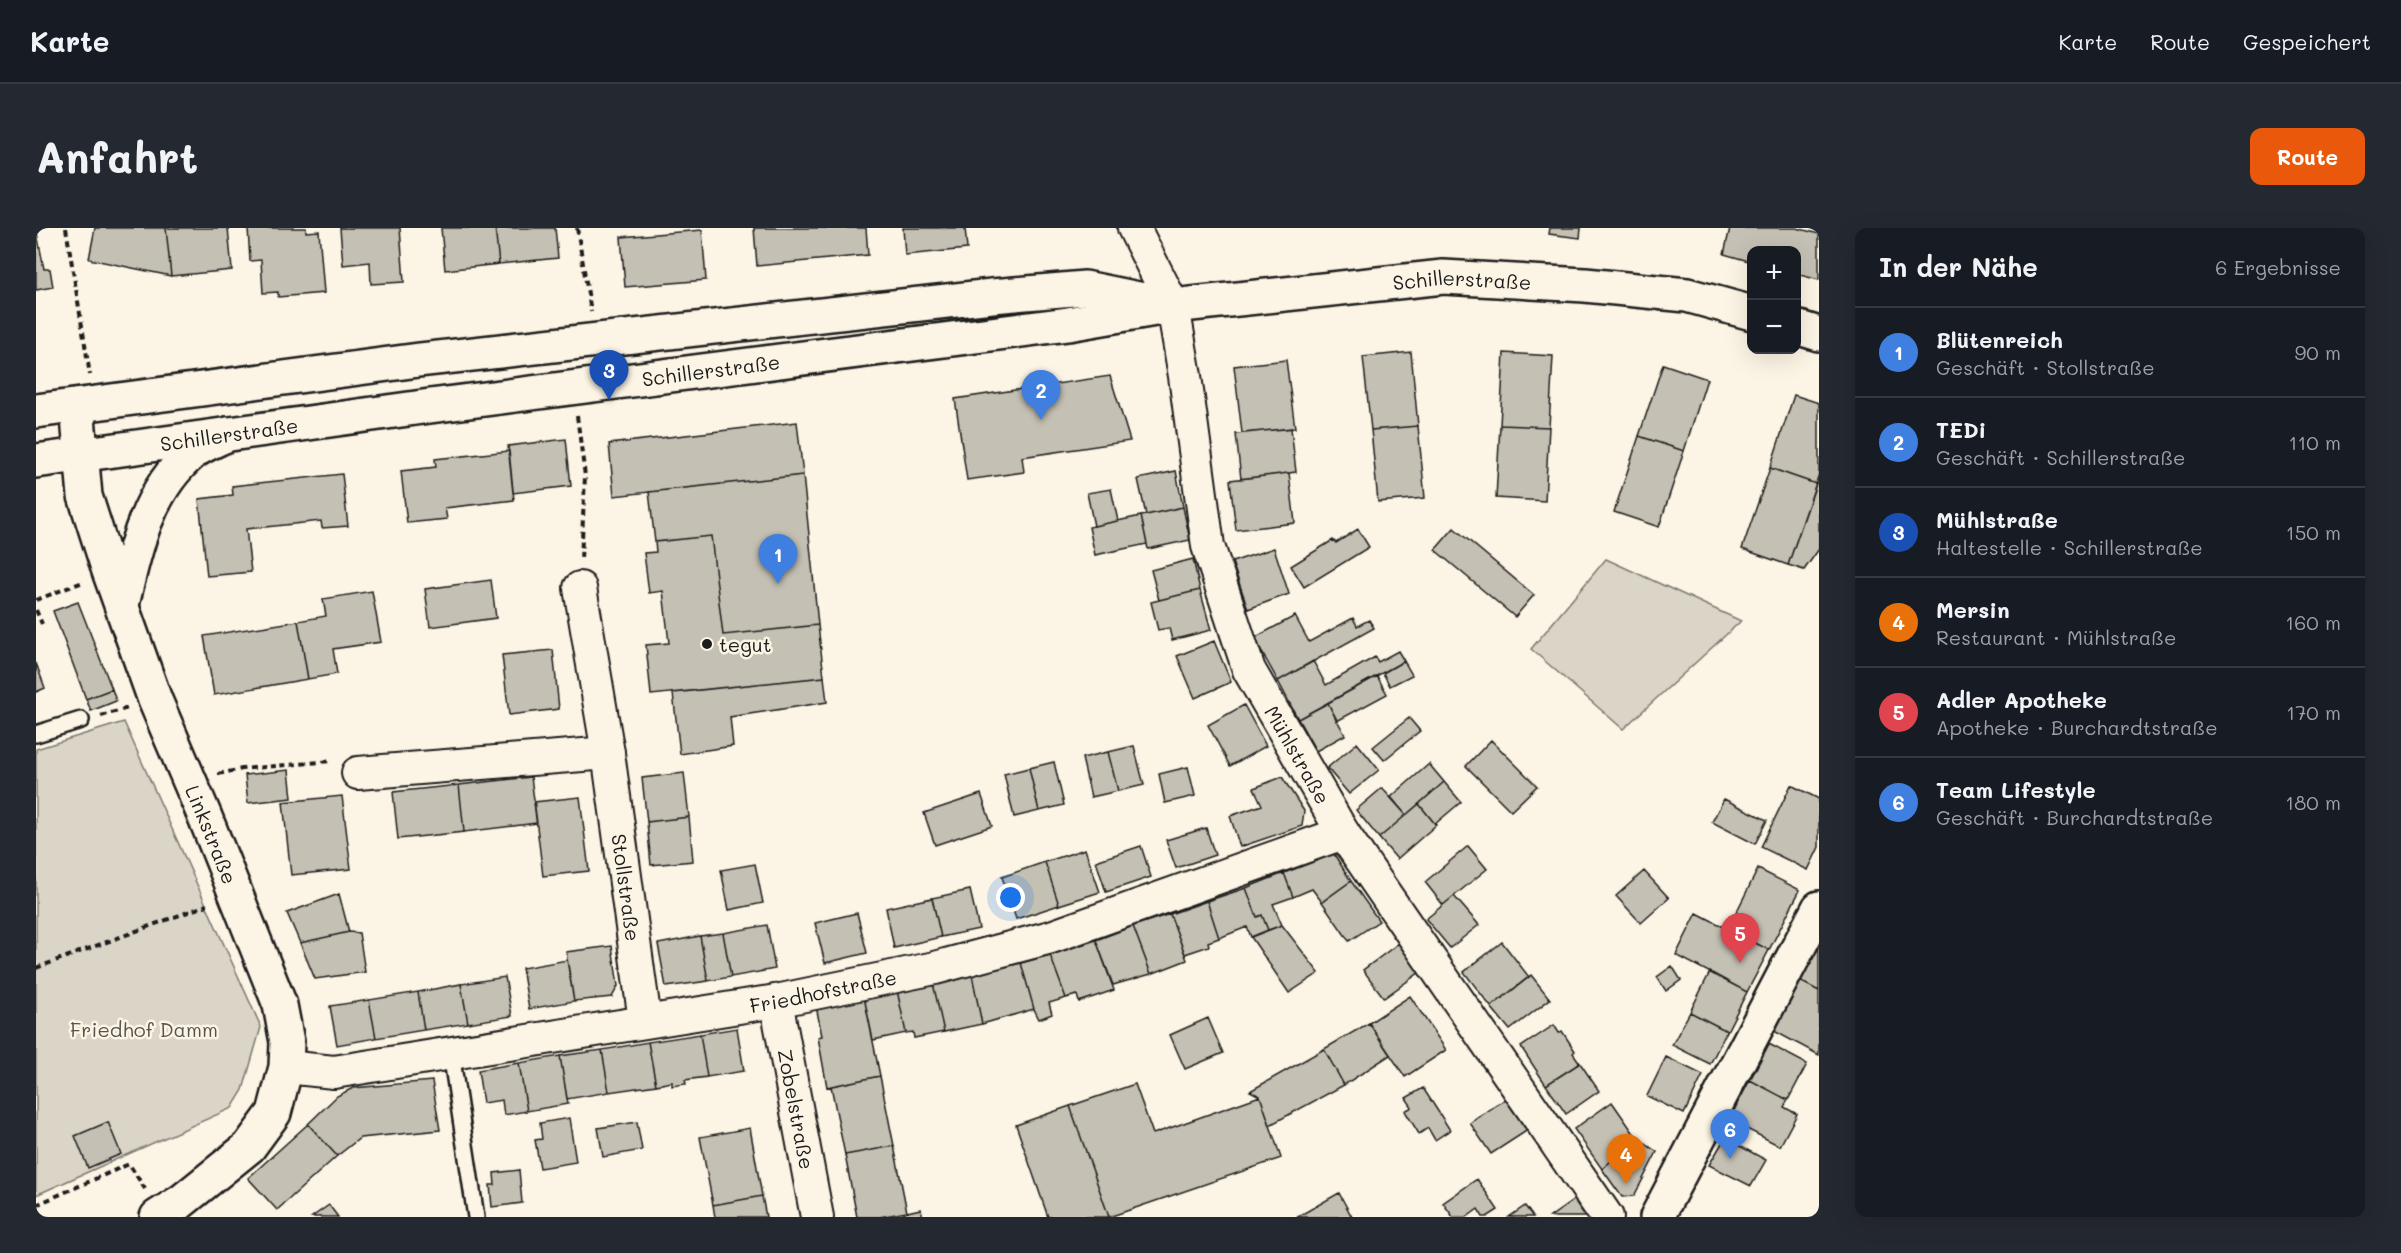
<!DOCTYPE html>
<html lang="de">
<head>
<meta charset="utf-8">
<style>
  :root { --surface:#171b24; --page:#242831; --text:#f1f3f6; --muted:#9ea1a6; --line:#363941; --accent:#ea580c }
  body { margin:0; font-family:Mali,sans-serif; background:var(--page); color:var(--text) }
  .controls { position:absolute; right:18px; top:18px; display:grid; overflow:hidden; border-radius:12px; box-shadow:0 6px 24px #0002 }
  .controls button { width:54px; height:54px; display:grid; place-items:center; padding:0; border:0; border-bottom:2px solid var(--line); background:var(--surface); color:var(--text); font:30px sans-serif }
  .you { position:absolute; left:975px; top:670px; width:21px; height:21px; margin:-15px; border:4px solid #fff; border-radius:50%; background:#1a73e8; box-shadow:0 0 0 9px #1a73e833 }
  .badge { display:grid; place-items:center; width:39px; height:39px; border-radius:50%; background:var(--accent); color:#fff; font-size:20px; font-weight:700 }
  .pin { position:absolute; translate:-50% -50px; filter:drop-shadow(0 2px 3px #0008) }
  .pin::after { content:''; position:absolute; top:32px; width:21px; height:18px; background:inherit; clip-path:polygon(0 0,100% 0,50% 100%) }
  .list { margin:0; padding:0; list-style:none }
  h2 { display:flex; justify-content:space-between; align-items:center; height:78px; margin:0; padding:0 24px; font-size:26px }
  h2 small { font-size:20px; font-weight:400; color:var(--muted) }
  .list li { display:grid; grid-template-columns:39px 1fr auto; gap:18px; align-items:center; box-sizing:border-box; height:90px; padding:0 24px; border-top:2px solid var(--line) }
  .list b { display:block; font-size:22px; white-space:nowrap }
  .list p { margin:0; font-size:20px; white-space:nowrap; color:var(--muted) }
  .list em { font-size:20px; font-style:normal; color:var(--muted) }
  .map { position:relative; flex:none; width:1783px; height:989px; overflow:hidden; border-radius:12px }
  header { display:flex; align-items:center; gap:36px; box-sizing:border-box; height:84px; padding:0 30px; background:var(--surface); border-bottom:2px solid var(--line) }
  header strong { font-size:28px }
  nav { display:flex; gap:33px; margin-inline-start:auto; font-size:21px }
  .intro { display:flex; align-items:center; justify-content:space-between; box-sizing:border-box; height:144px; padding:0 36px }
  h1 { margin:0; font-size:42px }
  .button { padding:15px 27px; border-radius:12px; background:var(--accent); color:#fff; font-size:21px; font-weight:700 }
  main { display:flex; gap:36px; padding:0 36px }
  aside { flex:1; background:var(--surface); border-radius:12px; box-shadow:0 6px 24px #0002 }
  .map>svg:first-child { display:block }
  .green { fill:#dbd5c8; stroke:#7c7872; stroke-width:1.5 }
  .building { fill:#c4c0b3; stroke:#1c1c1c; stroke-width:1.5 }
  .lines { fill:none; stroke-linecap:round; stroke-linejoin:round }
  .service-casing { stroke:#1c1c1c; stroke-width:20 }
  .minor-casing { stroke:#1c1c1c; stroke-width:36 }
  .tertiary-casing { stroke:#1c1c1c; stroke-width:38 }
  .secondary-casing { stroke:#1c1c1c; stroke-width:38 }
  .path { stroke:#1c1c1c; stroke-width:4; stroke-dasharray:6 4.5; stroke-linecap:butt }
  .service { stroke:#fcf5e5; stroke-width:15 }
  .minor { stroke:#fcf5e5; stroke-width:32 }
  .tertiary { stroke:#fcf5e5; stroke-width:33 }
  .secondary { stroke:#fcf5e5; stroke-width:33 }
  .poi-dot { fill:#1c1c1c; stroke:#fcf5e5; stroke-width:2 }
  .labels { text-anchor:middle; dominant-baseline:central; stroke-width:5; stroke-linejoin:round; paint-order:stroke }
  .street-label { font-size:20px; fill:#1c1c1c; stroke:#fcf5e5 }
  .poi-label { font-size:20px; fill:#1c1c1c; stroke:#fcf5e5; text-anchor:start }
  .park-label { font-size:20px; fill:#555450; stroke:#fcf5e5 }
</style>
</head>
<body>
<header>
<strong>Karte</strong>
<nav><a>Karte</a><a>Route</a><a>Gespeichert</a></nav>
</header>
<div class="intro"><h1>Anfahrt</h1><a class="button">Route</a></div>
<main>
<div class="map">
<svg width="1783" height="989" viewBox="0 0 1783 989">
  <rect width="100%" height="100%" fill="#fcf5e5"/>
  <filter id="ink" filterUnits="userSpaceOnUse"><feTurbulence type="fractalNoise" baseFrequency=".0167" numOctaves="2"/><feDisplacementMap in="SourceGraphic" scale="12" xChannelSelector="R" yChannelSelector="G"/><feConvolveMatrix kernelMatrix="1 2 1 2 8 2 1 2 1" color-interpolation-filters="sRGB"/></filter>
  <g filter="url(#ink)">
    <path class="green" d="M 1570,331 L 1705,393 L 1587,501 L 1495,421 Z
      M 88,494 L 225,799 L 207,862 L 196,880 L 0,967 L 0,521 Z"/>
    <path class="building" d="M 0,0 L 8,41 L 14,41 L 17,59 L 0,62 Z
      M 59,0 L 130,0 L 135,48 L 53,31 Z
      M 130,0 L 192,0 L 196,42 L 135,48 Z
      M 212,0 L 270,0 L 270,4 L 283,3 L 288,65 L 242,69 L 242,64 L 227,65 L 225,32 L 214,33 Z
      M 304,0 L 364,0 L 368,54 L 335,56 L 334,34 L 307,37 Z
      M 405,0 L 459,0 L 463,36 L 409,42 Z
      M 459,0 L 519,0 L 522,30 L 463,36 Z
      M 718,0 L 830,0 L 832,27 L 721,38 Z
      M 867,0 L 929,0 L 931,21 L 869,27 Z
      M 1514,0 L 1545,0 L 1544,10 L 1513,6 Z
      M 1694,0 L 1761,0 L 1783,6 L 1783,52 L 1760,46 L 1760,22 L 1716,22 L 1716,34 L 1688,26 Z
      M 666,2 L 670,52 L 589,59 L 585,9 Z
      M 1375,124 L 1382,198 L 1335,202 L 1327,129 Z
      M 1468,125 L 1517,128 L 1513,199 L 1464,197 Z
      M 1250,132 L 1259,200 L 1206,205 L 1198,138 Z
      M 1627,136 L 1671,151 L 1648,223 L 1603,208 Z
      M 1074,148 L 1094,213 L 986,229 L 988,244 L 931,252 L 919,171 Z
      M 1758,167 L 1783,175 L 1783,246 L 1780,256 L 1734,240 Z
      M 761,194 L 767,247 L 578,268 L 573,216 Z
      M 1464,197 L 1513,199 L 1509,273 L 1460,270 Z
      M 1382,198 L 1389,270 L 1342,274 L 1335,202 Z
      M 1255,200 L 1260,244 L 1205,251 L 1200,206 Z
      M 1603,208 L 1648,223 L 1623,299 L 1578,284 Z
      M 530,211 L 535,258 L 477,265 L 472,218 Z
      M 473,223 L 478,272 L 409,280 L 411,291 L 371,295 L 365,243 L 400,239 L 399,231 Z
      M 1734,240 L 1780,256 L 1752,337 L 1706,321 Z
      M 1140,243 L 1147,279 L 1110,287 L 1102,251 Z
      M 1253,245 L 1259,295 L 1200,302 L 1194,252 Z
      M 306,246 L 312,298 L 286,300 L 285,293 L 210,301 L 215,344 L 171,348 L 163,271 L 197,267 L 196,258 Z
      M 1783,246 L 1783,321 L 1768,342 L 1752,337 Z
      M 767,247 L 782,397 L 687,407 L 675,308 L 619,314 L 613,264 Z
      M 1075,261 L 1082,293 L 1058,298 L 1051,265 Z
      M 1147,279 L 1154,312 L 1112,321 L 1105,288 Z
      M 1105,288 L 1111,316 L 1059,327 L 1053,299 Z
      M 1418,300 L 1498,367 L 1479,389 L 1399,322 Z
      M 1322,301 L 1333,319 L 1268,359 L 1255,338 L 1297,312 L 1300,315 Z
      M 675,308 L 687,407 L 782,397 L 788,449 L 615,467 L 610,417 L 633,415 L 627,363 L 613,365 L 608,325 L 620,324 L 619,314 Z
      M 1238,320 L 1253,366 L 1212,381 L 1196,334 Z
      M 1157,331 L 1164,362 L 1123,372 L 1115,342 Z
      M 455,352 L 460,390 L 394,399 L 389,361 Z
      M 1164,362 L 1175,402 L 1136,412 L 1133,400 L 1122,402 L 1115,374 Z
      M 336,363 L 345,414 L 297,421 L 301,446 L 272,451 L 262,393 L 290,388 L 287,371 Z
      M 42,374 L 76,461 L 50,471 L 17,383 Z
      M 1259,388 L 1273,414 L 1317,390 L 1321,398 L 1333,392 L 1338,400 L 1242,453 L 1218,410 Z
      M 262,393 L 272,451 L 178,467 L 168,408 Z
      M 1178,413 L 1195,454 L 1159,470 L 1141,428 Z
      M 517,422 L 523,481 L 473,487 L 466,427 Z
      M 1362,423 L 1368,433 L 1262,491 L 1242,453 L 1277,433 L 1290,457 L 1339,429 L 1342,434 Z
      M 1368,433 L 1376,447 L 1354,458 L 1347,445 Z
      M 0,435 L 9,460 L 0,464 Z
      M 1341,448 L 1351,466 L 1301,493 L 1292,475 Z
      M 788,449 L 791,474 L 694,489 L 697,518 L 644,526 L 637,465 Z
      M 76,461 L 80,473 L 55,483 L 50,471 Z
      M 1292,475 L 1309,507 L 1280,523 L 1262,491 Z
      M 1208,477 L 1230,518 L 1194,538 L 1172,497 Z
      M 1373,490 L 1384,503 L 1348,532 L 1337,519 Z
      M 1455,512 L 1501,558 L 1475,583 L 1430,538 Z
      M 1321,515 L 1343,542 L 1313,566 L 1291,540 Z
      M 1098,518 L 1108,557 L 1082,563 L 1072,524 Z
      M 1072,524 L 1082,563 L 1055,569 L 1046,530 Z
      M 1018,534 L 1028,577 L 1003,583 L 993,540 Z
      M 1393,536 L 1408,554 L 1370,587 L 1355,569 Z
      M 1152,539 L 1159,568 L 1129,575 L 1123,546 Z
      M 993,540 L 1003,583 L 978,589 L 968,546 Z
      M 253,542 L 256,570 L 212,575 L 209,547 Z
      M 648,545 L 653,589 L 611,594 L 606,550 Z
      M 495,549 L 501,595 L 428,604 L 423,557 Z
      M 1246,549 L 1268,583 L 1266,598 L 1204,619 L 1194,588 L 1226,577 L 1218,560 Z
      M 1408,554 L 1425,574 L 1399,596 L 1383,576 Z
      M 423,557 L 428,604 L 362,611 L 357,564 Z
      M 1755,557 L 1783,571 L 1783,619 L 1772,642 L 1725,619 Z
      M 1346,560 L 1370,587 L 1343,610 L 1320,582 Z
      M 945,566 L 956,598 L 899,617 L 888,585 Z
      M 306,568 L 315,641 L 255,647 L 247,574 Z
      M 544,569 L 553,643 L 507,648 L 498,574 Z
      M 1688,571 L 1731,592 L 1719,616 L 1676,594 Z
      M 1383,576 L 1400,597 L 1361,631 L 1343,610 Z
      M 653,589 L 657,633 L 615,637 L 611,594 Z
      M 1170,600 L 1179,627 L 1140,640 L 1130,612 Z
      M 1105,618 L 1115,649 L 1070,664 L 1060,633 Z
      M 1432,618 L 1451,641 L 1407,677 L 1389,654 Z
      M 1049,621 L 1064,664 L 1023,677 L 1009,634 Z
      M 1298,626 L 1315,653 L 1286,674 L 1276,661 L 1257,669 L 1248,645 Z
      M 1009,634 L 1023,677 L 980,691 L 966,649 Z
      M 719,636 L 727,675 L 693,682 L 685,642 Z
      M 1722,641 L 1764,662 L 1733,722 L 1692,701 Z
      M 1608,643 L 1633,670 L 1605,695 L 1580,668 Z
      M 1248,645 L 1257,669 L 1237,676 L 1246,697 L 1232,702 L 1226,687 L 1221,689 L 1210,660 Z
      M 1315,653 L 1343,693 L 1313,713 L 1286,674 Z
      M 1210,660 L 1221,689 L 1226,687 L 1232,702 L 1215,709 L 1211,699 L 1183,710 L 1171,673 Z
      M 934,662 L 943,701 L 905,709 L 896,670 Z
      M 303,666 L 313,704 L 264,715 L 251,685 Z
      M 1418,668 L 1443,697 L 1414,720 L 1390,691 Z
      M 896,670 L 905,709 L 858,720 L 850,680 Z
      M 1171,673 L 1183,710 L 1172,714 L 1173,718 L 1149,726 L 1134,686 Z
      M 821,685 L 831,725 L 789,735 L 779,695 Z
      M 1661,685 L 1733,722 L 1711,764 L 1640,727 Z
      M 1134,686 L 1151,732 L 1115,746 L 1097,698 Z
      M 731,697 L 739,741 L 695,749 L 687,705 Z
      M 1246,697 L 1283,745 L 1253,765 L 1215,709 Z
      M 1097,698 L 1115,746 L 1077,757 L 1060,712 Z
      M 313,704 L 323,705 L 329,744 L 279,751 L 264,715 Z
      M 687,705 L 695,749 L 672,753 L 664,708 Z
      M 664,708 L 672,753 L 630,759 L 622,716 Z
      M 1060,712 L 1078,762 L 1043,774 L 1041,767 L 1030,770 L 1014,727 Z
      M 1466,714 L 1493,749 L 1455,779 L 1428,744 Z
      M 1363,715 L 1384,744 L 1348,770 L 1327,742 Z
      M 1783,716 L 1783,763 L 1764,753 Z
      M 576,718 L 582,758 L 576,769 L 538,773 L 530,724 Z
      M 1014,727 L 1030,770 L 1013,775 L 1016,786 L 1003,791 L 998,781 L 985,735 Z
      M 531,732 L 538,773 L 493,781 L 486,740 Z
      M 985,735 L 998,781 L 946,796 L 936,747 Z
      M 1636,738 L 1645,752 L 1630,763 L 1621,749 Z
      M 1674,744 L 1711,764 L 1691,803 L 1654,784 Z
      M 936,747 L 946,796 L 908,804 L 897,755 Z
      M 1495,747 L 1514,771 L 1474,802 L 1455,779 Z
      M 469,749 L 476,788 L 432,795 L 425,756 Z
      M 1764,753 L 1783,763 L 1783,827 L 1738,803 Z
      M 897,755 L 908,804 L 878,810 L 877,804 L 870,805 L 861,762 Z
      M 425,756 L 432,795 L 388,802 L 382,764 Z
      M 861,762 L 870,805 L 837,812 L 828,769 Z
      M 382,764 L 388,802 L 340,810 L 333,772 Z
      M 1374,768 L 1410,822 L 1369,849 L 1333,795 Z
      M 828,769 L 844,848 L 791,859 L 782,809 L 786,808 L 780,778 Z
      M 333,772 L 340,810 L 301,817 L 294,778 Z
      M 1654,784 L 1691,803 L 1674,836 L 1636,817 Z
      M 1172,790 L 1187,825 L 1149,841 L 1134,807 Z
      M 1333,795 L 1354,827 L 1308,857 L 1288,821 Z
      M 1518,797 L 1523,805 L 1526,803 L 1539,823 L 1537,825 L 1544,835 L 1510,857 L 1485,819 Z
      M 701,800 L 708,843 L 671,849 L 664,806 Z
      M 664,806 L 671,849 L 649,852 L 650,856 L 636,858 L 636,854 L 620,857 L 612,814 Z
      M 612,814 L 620,857 L 573,864 L 566,822 Z
      M 1733,816 L 1771,836 L 1752,872 L 1714,852 Z
      M 1288,821 L 1308,857 L 1234,897 L 1224,868 L 1214,863 Z
      M 566,822 L 573,864 L 531,871 L 524,828 Z
      M 524,828 L 532,876 L 491,883 L 483,835 Z
      M 1630,829 L 1667,847 L 1648,886 L 1611,868 Z
      M 483,835 L 491,883 L 468,887 L 466,872 L 447,875 L 442,842 Z
      M 1544,835 L 1563,863 L 1530,886 L 1510,857 Z
      M 844,848 L 858,918 L 809,927 L 795,858 Z
      M 1714,852 L 1752,872 L 1748,879 L 1761,886 L 1744,918 L 1693,892 Z
      M 396,853 L 404,902 L 324,910 L 301,928 L 272,896 L 301,868 L 317,860 Z
      M 1099,856 L 1117,906 L 1224,868 L 1245,930 L 1073,989 L 1034,878 Z
      M 1387,860 L 1414,902 L 1399,912 L 1392,900 L 1383,906 L 1369,883 L 1376,879 L 1370,870 Z
      M 1471,870 L 1492,902 L 1455,926 L 1434,895 Z
      M 1576,874 L 1601,910 L 1566,941 L 1538,901 Z
      M 1034,878 L 1073,989 L 1012,989 L 980,897 Z
      M 533,890 L 540,934 L 504,940 L 499,912 L 506,911 L 504,895 Z
      M 72,894 L 85,926 L 52,940 L 39,908 Z
      M 601,894 L 606,922 L 567,929 L 562,900 Z
      M 272,896 L 301,928 L 241,982 L 212,950 Z
      M 714,900 L 726,968 L 677,977 L 664,909 Z
      M 1601,910 L 1621,924 L 1598,968 L 1586,969 L 1566,941 Z
      M 1689,910 L 1730,932 L 1715,958 L 1673,937 Z
      M 858,918 L 871,984 L 843,989 L 821,989 L 809,927 Z
      M 483,942 L 486,975 L 456,979 L 454,957 L 459,957 L 458,945 Z
      M 1441,951 L 1462,982 L 1451,989 L 1447,989 L 1442,981 L 1431,989 L 1417,989 L 1407,975 Z
      M 1303,965 L 1316,989 L 1261,989 Z
      M 726,968 L 730,989 L 679,989 L 677,977 Z
      M 1538,972 L 1550,989 L 1514,989 Z
      M 293,977 L 302,989 L 276,989 Z
      M 1489,978 L 1497,989 L 1473,989 Z
      M 885,981 L 887,989 L 843,989 L 871,984 Z"/>
    <g class="lines">
      <defs>
        <path id="service" d="M 0,506 L 45,492
          M 415,825 L 440,989"/>
        <g id="minor">
          <path id="s1" d="M 1098,0 L 1137,78 L 1149,148 L 1172,318 L 1213,442 L 1307,605 L 1571,989"/>
          <path id="s2" d="M 544,360 L 572,525 L 609,793"/>
          <path d="M 322,545 L 572,525"/>
          <path id="s3" d="M 740,773 L 781,989"/>
          <path id="s4" d="M 250,839 L 298,844 L 740,773 L 899,740 L 1015,709 L 1307,605"/>
        </g>
        <g id="tertiary">
          <path id="s5" d="M 41,178 L 49,268 L 73,343 L 119,472 L 169,589 L 244,777 L 251,814 L 250,839 L 238,885 L 213,919 L 146,973 L 121,989"/>
          <path d="M 86,377 C 98,324 111,263 155,226 C 165,217 180,212 192,206"/>
          <path d="M 1621,989 L 1783,680"/>
        </g>
        <g id="secondary">
          <path d="M 1760,99 L 1783,106"/>
          <path d="M 0,183 L 383,132 L 956,68 L 1049,60 L 1117,74"/>
          <path id="s6" d="M 0,233 L 394,178 L 1032,96 L 1137,78 L 1407,49 L 1549,57 L 1651,67 L 1716,85"/>
        </g>
      </defs>
      <use href="#service" class="service-casing"/>
      <use href="#minor" class="minor-casing"/>
      <use href="#tertiary" class="tertiary-casing"/>
      <use href="#secondary" class="secondary-casing"/>
      <path class="path" d="M 30,0 L 54,147
        M 541,0 L 555,84
        M 541,188 L 549,248 L 545,332
        M 0,372 L 47,354
        M 0,382 L 6,396
        M 65,488 L 92,480
        M 182,546 L 206,541 L 296,533
        M 0,740 L 171,677
        M 0,977 L 93,936 L 109,961"/>
      <use href="#service" class="service"/>
      <use href="#minor" class="minor"/>
      <use href="#tertiary" class="tertiary"/>
      <use href="#secondary" class="secondary"/>
    </g>
  </g>
  <circle class="poi-dot" cx="671" cy="416" r="6"/>
  <g class="labels">
    <g class="street-label">
      <text stroke="none"><textPath href="#s6" startOffset="1438">Schillerstraße</textPath></text>
      <text stroke="none"><textPath href="#s6" startOffset="681">Schillerstraße</textPath></text>
      <text stroke="none"><textPath href="#s6" startOffset="195">Schillerstraße</textPath></text>
      <text stroke="none"><textPath href="#s1" startOffset="558">Mühlstraße</textPath></text>
      <text stroke="none"><textPath href="#s5" startOffset="452">Linkstraße</textPath></text>
      <text stroke="none"><textPath href="#s2" startOffset="303">Stollstraße</textPath></text>
      <text stroke="none"><textPath href="#s4" startOffset="544">Friedhofstraße</textPath></text>
      <text stroke="none"><textPath href="#s3" startOffset="110">Zobelstraße</textPath></text>
    </g>
    <g class="poi-label">
      <text x="683" y="416">tegut</text>
    </g>
    <g class="park-label">
      <text x="108" y="801">Friedhof Damm</text>
    </g>
  </g>
</svg>
<div class="controls">
<button>+</button>
<button>−</button>
</div>
<div class="you"></div>
<div class="pin badge" style="left:742px;top:356px;background:#3f7fe0">1</div>
<div class="pin badge" style="left:1005px;top:192px;background:#3f7fe0">2</div>
<div class="pin badge" style="left:573px;top:172px;background:#1a4fb4">3</div>
<div class="pin badge" style="left:1590px;top:956px;background:#e8710a">4</div>
<div class="pin badge" style="left:1704px;top:735px;background:#e0444e">5</div>
<div class="pin badge" style="left:1694px;top:931px;background:#3f7fe0">6</div>
</div>
<aside>
<h2>In der Nähe<small>6 Ergebnisse</small></h2>
<ul class="list">
<li><span class="badge" style="background:#3f7fe0">1</span><div><b>Blütenreich</b><p>Geschäft · Stollstraße</p></div><em>90 m</em></li>
<li><span class="badge" style="background:#3f7fe0">2</span><div><b>TEDi</b><p>Geschäft · Schillerstraße</p></div><em>110 m</em></li>
<li><span class="badge" style="background:#1a4fb4">3</span><div><b>Mühlstraße</b><p>Haltestelle · Schillerstraße</p></div><em>150 m</em></li>
<li><span class="badge" style="background:#e8710a">4</span><div><b>Mersin</b><p>Restaurant · Mühlstraße</p></div><em>160 m</em></li>
<li><span class="badge" style="background:#e0444e">5</span><div><b>Adler Apotheke</b><p>Apotheke · Burchardtstraße</p></div><em>170 m</em></li>
<li><span class="badge" style="background:#3f7fe0">6</span><div><b>Team Lifestyle</b><p>Geschäft · Burchardtstraße</p></div><em>180 m</em></li>
</ul>
</aside>
</main>
</body>
</html>
